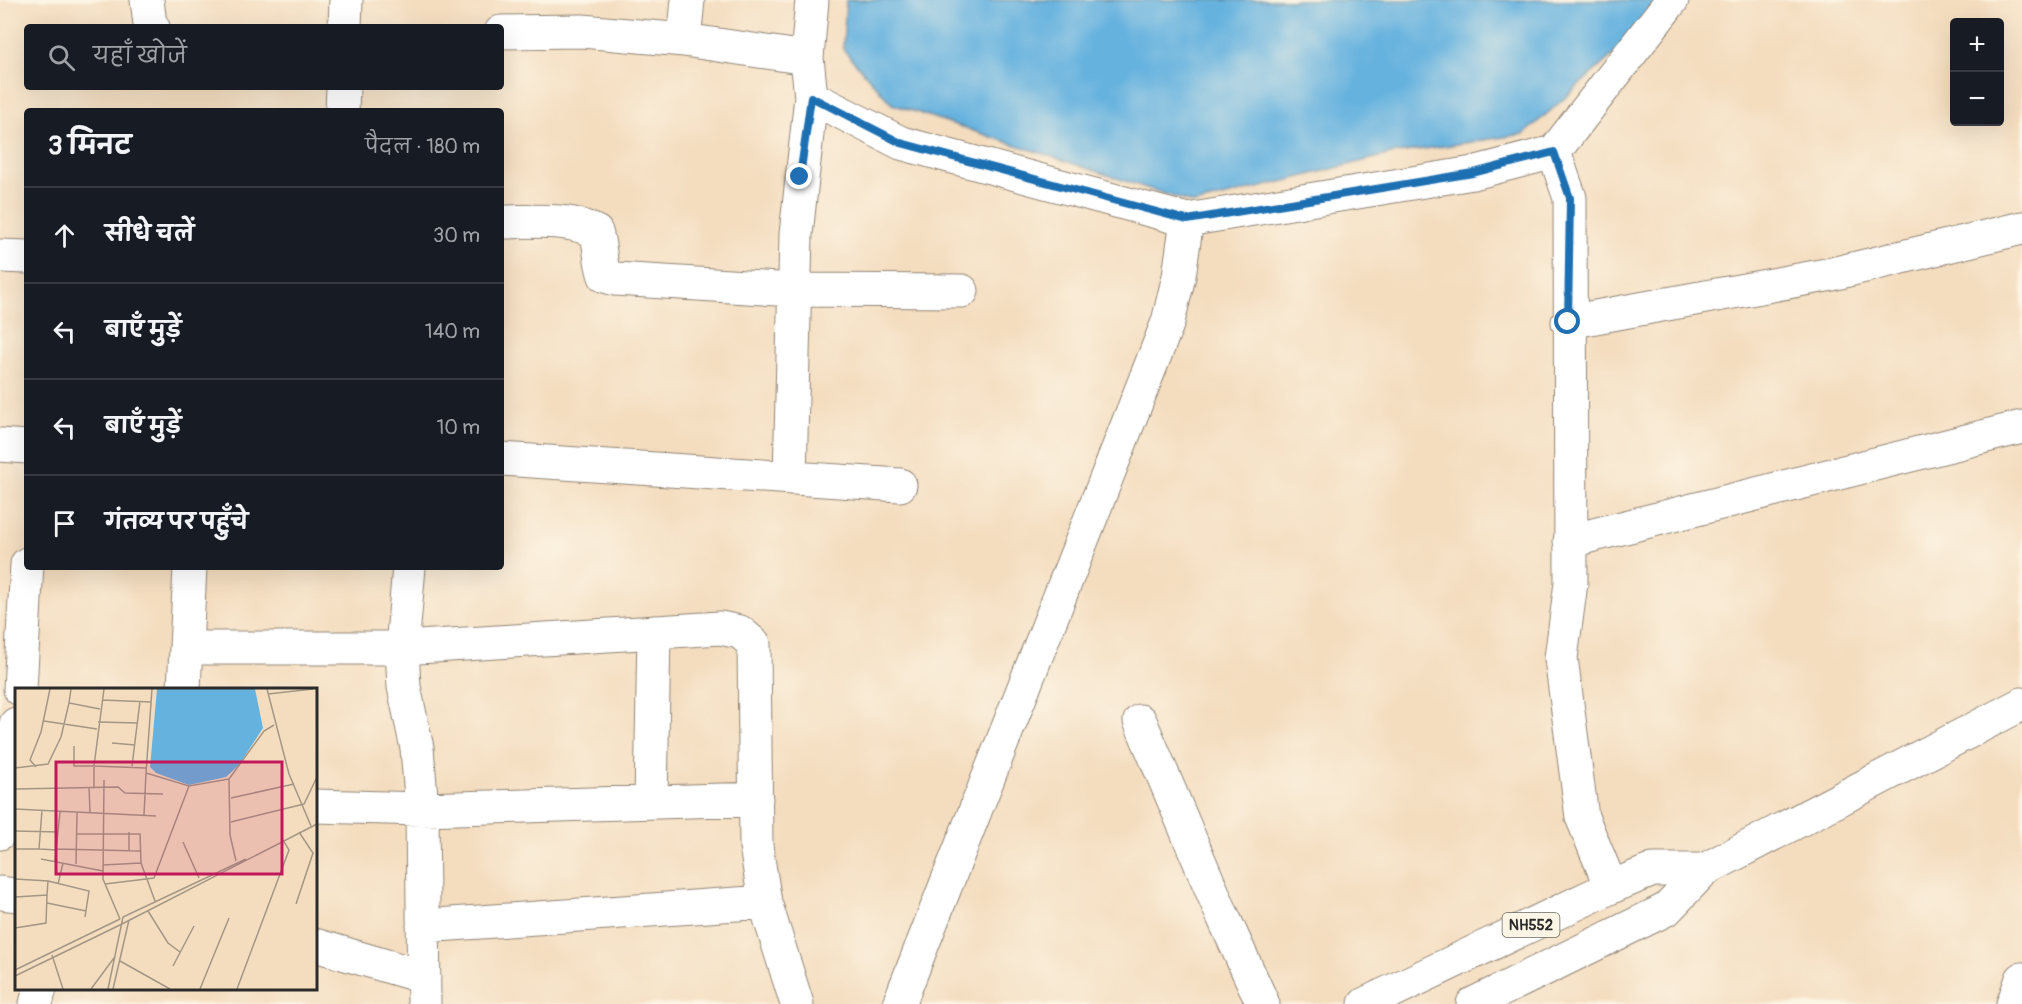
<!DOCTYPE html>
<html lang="hi">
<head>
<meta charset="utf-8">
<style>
  :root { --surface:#171b24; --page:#20242c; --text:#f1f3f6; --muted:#9ea1a6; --line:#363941 }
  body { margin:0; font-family:Pangolin,"Playpen Sans Deva",sans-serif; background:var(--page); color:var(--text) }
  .controls { position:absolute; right:18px; top:18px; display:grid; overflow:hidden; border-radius:6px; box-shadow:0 6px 24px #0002 }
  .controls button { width:54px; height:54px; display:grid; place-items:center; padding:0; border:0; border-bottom:2px solid var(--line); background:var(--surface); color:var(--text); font:30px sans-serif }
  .stop { position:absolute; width:18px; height:18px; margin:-14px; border:4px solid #1f6fb2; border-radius:50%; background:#fff }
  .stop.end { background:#1f6fb2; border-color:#fff; box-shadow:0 2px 6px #0008 }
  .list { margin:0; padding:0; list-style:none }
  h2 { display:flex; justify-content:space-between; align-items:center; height:78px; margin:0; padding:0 24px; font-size:26px }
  h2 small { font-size:20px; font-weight:400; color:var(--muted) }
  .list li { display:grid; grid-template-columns:39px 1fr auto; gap:18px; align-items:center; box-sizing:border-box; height:96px; padding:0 24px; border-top:2px solid var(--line) }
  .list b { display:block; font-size:22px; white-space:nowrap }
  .list em { font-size:20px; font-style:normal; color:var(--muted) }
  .icon { flex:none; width:33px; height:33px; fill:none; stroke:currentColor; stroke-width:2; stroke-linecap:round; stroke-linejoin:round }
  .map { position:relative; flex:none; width:2022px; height:1004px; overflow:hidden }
  .search { position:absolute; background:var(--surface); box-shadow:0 6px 24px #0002; left:24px; top:24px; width:480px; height:66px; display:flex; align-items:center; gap:15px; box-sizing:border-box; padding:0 21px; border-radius:6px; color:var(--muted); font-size:22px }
  .panel { position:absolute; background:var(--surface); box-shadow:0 6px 24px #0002; left:24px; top:108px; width:480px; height:462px; border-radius:6px }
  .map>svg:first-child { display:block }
  .water { fill:#66b2df; stroke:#486e85; stroke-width:1.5 }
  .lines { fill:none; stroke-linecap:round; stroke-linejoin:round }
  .minor-casing { stroke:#908475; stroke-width:35 }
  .trunk-casing { stroke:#908475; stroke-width:35 }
  .minor { stroke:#fff; stroke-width:33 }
  .trunk { stroke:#fff; stroke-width:33 }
  .route { stroke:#1f6fb2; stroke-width:8 }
  .labels { text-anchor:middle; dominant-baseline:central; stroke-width:4.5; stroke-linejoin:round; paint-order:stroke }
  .shield { fill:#fcf5e5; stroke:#6a6863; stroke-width:1.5 }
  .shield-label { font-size:15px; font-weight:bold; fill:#2b2b2b }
  .inset-road { fill:none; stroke:#a49684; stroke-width:1.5 }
  .view { fill:#c2185b; fill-opacity:0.15; stroke:#c2185b; stroke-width:3 }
  .inset-edge { fill:none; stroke:#2b2b2b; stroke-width:3 }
</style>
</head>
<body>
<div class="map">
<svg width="2022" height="1004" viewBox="0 0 2022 1004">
  <rect width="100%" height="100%" fill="#fcf5e5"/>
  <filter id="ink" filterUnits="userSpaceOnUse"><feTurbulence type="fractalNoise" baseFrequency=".0167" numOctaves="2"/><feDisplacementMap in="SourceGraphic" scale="12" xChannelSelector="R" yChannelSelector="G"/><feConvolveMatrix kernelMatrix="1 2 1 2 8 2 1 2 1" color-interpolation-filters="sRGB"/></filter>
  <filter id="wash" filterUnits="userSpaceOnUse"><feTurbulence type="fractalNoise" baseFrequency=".008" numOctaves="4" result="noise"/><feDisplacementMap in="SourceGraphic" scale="24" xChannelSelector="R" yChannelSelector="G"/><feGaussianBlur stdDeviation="1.35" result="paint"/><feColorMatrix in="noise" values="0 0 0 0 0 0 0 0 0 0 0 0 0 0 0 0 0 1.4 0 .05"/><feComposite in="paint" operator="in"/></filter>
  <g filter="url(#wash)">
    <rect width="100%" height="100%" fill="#f4ddbf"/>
    <path class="water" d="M 846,0 L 1659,0 L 1641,30 L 1524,134 L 1391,154 L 1195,204 L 892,104 L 843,49 Z"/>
  </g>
  <g filter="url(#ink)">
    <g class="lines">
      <defs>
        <path id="minor" d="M 147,0 L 150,24 L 153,27
          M 812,0 L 807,58 L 811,97 L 901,143 L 1187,220 L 1473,173 L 1554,152
          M 345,27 L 346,0
          M 501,32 L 582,31 L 684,40 L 807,58
          M 684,40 L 688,0
          M 342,111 L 343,87
          M 501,222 C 532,222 568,217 596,232 C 601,247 599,261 605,276 L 615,279 L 794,290 L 962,291
          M 0,256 L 27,257
          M 1568,322 L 1832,274 L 2022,228
          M 0,445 L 27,447
          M 501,459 L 900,485
          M 790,478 L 796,234 L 811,97
          M 1570,541 L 2022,427
          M 409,567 L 402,648 L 404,687 L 417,748 L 422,809 L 424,1004
          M 186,648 L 402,648 L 720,628 L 740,632 L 754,644 L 756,846 L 765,902 L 797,1004
          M 20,689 L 27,564
          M 184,689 L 190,567
          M 1140,721 L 1221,912 L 1263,1004
          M 651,802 L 654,632
          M 315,806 L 422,809 L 756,799
          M 0,833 L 9,790 L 16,724
          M 1611,887 L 1582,817 L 1561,658 L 1571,583 L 1570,198 L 1554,152 L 1672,0
          M 0,893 L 16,895
          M 423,926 L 765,902
          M 315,945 L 424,977
          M 36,1004 L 40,988
          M 899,1004 L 1168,322 L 1179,276 L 1187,220
          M 2013,1004 L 2022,979"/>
        <path id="trunk" d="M 1365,1004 L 1611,887 L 1653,870 L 1704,870
          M 1473,1004 L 1667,909 L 1704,870 L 2022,704"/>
      </defs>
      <use href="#minor" class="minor-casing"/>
      <use href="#trunk" class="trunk-casing"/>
      <use href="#minor" class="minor"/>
      <use href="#trunk" class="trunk"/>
    </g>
  </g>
  <g class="lines" filter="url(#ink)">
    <path class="route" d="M 800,177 L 811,97 L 901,143 L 1187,220 L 1473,173 L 1554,152 L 1570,198 L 1568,322"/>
  </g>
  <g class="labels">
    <rect class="shield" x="1502.5" y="913" width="57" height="24" rx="4.5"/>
    <g class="shield-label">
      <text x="1531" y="925">NH552</text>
    </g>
  </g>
  <g transform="translate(15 688)">
    <rect width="302" height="302" fill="#f4ddbf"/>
    <path d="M 142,1 L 240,1 L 248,40 L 224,77 L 211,89 L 174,97 L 141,85 L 135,79 Z" fill="#66b2df"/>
    <path class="inset-road" d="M 56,1 L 54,15 L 85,21M 89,1 L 79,78 L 131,80M 137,1 L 131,85 L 174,98 L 214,91M 252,1 L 274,86 L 296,138M 253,6 L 298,1M 87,12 L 136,14M 29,33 L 82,41M 83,34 L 123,35M 97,55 L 120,57M 59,58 L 59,78 L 79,78 L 79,99M 117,78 L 125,13M 21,79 L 15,72 L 26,44 L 35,1M 0,80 L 33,76 L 46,49 L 54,15M 89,92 L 88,191 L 105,231M 74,99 L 75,124M 0,101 L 103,99 L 110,105 L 148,106M 216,110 L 279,96M 0,121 L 141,128M 129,127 L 131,85M 216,134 L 289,116 L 302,89M 0,143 L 43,144M 62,146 L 125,146 L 126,175 L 140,213M 168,154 L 184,190M 0,161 L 24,161 L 27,122M 24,161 L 42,162M 42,161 L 125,163M 114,163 L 114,144M 26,171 L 88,183M 40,173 L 45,124M 221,173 L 215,147 L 214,91 L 249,43 L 259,37M 61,176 L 62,124M 88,177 L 126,175M 0,191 L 33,193 L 32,207 L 0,209M 33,193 L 74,203 L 70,229M 43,196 L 48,175M 90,196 L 139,190 L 174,98M 32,215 L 71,223M 281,216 L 298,165 L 284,144M 133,223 L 153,255 L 165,264M 107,236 L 302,136M 0,240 L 31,235 L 32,207M 37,267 L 48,301M 105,273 L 155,301M 158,278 L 179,238M 0,282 L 105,231M 0,288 L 107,236M 76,301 L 99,270M 93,301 L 108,229 L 231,171M 98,301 L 114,232M 185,301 L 214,230M 222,301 L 274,162 L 268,152"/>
    <path class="view" d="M 41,74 L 267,74 L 267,186 L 41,186 Z"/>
    <rect width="302" height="302" class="inset-edge"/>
  </g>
</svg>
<div class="controls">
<button>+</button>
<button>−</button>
</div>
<div class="stop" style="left:1568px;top:322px"></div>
<div class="stop end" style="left:800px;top:177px"></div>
<div class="search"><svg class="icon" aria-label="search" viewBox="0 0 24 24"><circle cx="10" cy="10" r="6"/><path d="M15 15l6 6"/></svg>यहाँ खोजें</div>
<section class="panel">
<h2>3 मिनट<small>पैदल · 180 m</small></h2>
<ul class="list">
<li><svg class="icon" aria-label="ahead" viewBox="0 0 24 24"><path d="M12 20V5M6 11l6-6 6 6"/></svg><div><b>सीधे चलें</b></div><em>30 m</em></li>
<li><svg class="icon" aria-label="left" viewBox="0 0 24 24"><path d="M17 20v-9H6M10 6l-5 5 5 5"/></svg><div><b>बाएँ मुड़ें</b></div><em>140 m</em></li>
<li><svg class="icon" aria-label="left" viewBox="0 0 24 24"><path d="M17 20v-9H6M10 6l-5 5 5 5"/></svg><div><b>बाएँ मुड़ें</b></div><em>10 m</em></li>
<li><svg class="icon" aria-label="arrive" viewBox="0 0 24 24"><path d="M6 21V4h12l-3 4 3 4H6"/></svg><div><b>गंतव्य पर पहुँचे</b></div></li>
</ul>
</section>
</div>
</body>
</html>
